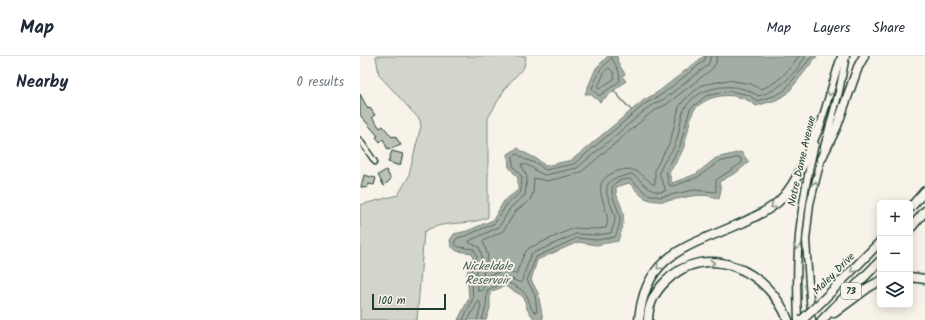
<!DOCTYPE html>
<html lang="en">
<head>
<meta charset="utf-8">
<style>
  :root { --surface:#fff; --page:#f2f2f3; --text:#1f2937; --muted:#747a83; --line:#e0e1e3 }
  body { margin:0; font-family:Kalam,sans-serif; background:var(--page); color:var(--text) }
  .controls { position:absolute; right:12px; bottom:12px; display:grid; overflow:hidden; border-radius:6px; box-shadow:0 2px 10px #0003 }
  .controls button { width:36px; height:36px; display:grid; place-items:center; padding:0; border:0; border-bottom:1px solid var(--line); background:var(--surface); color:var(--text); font:20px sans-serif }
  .scale { position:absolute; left:12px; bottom:10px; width:74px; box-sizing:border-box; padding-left:4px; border:2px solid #1f3d34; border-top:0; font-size:11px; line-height:14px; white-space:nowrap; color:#1f3d34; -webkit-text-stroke:3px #f7f3e8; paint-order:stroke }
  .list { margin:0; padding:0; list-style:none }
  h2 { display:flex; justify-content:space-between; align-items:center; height:52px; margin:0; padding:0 16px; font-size:17px }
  h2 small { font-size:13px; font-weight:400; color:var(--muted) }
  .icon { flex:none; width:22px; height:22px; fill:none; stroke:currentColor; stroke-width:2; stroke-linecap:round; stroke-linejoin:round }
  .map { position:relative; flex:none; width:565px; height:264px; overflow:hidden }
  header { display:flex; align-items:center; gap:24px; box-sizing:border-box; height:56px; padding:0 20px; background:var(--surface); border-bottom:1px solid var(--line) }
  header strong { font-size:19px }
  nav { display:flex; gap:22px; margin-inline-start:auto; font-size:14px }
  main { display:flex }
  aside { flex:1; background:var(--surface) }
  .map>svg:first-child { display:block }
  .green { fill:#d3d5ca; stroke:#79897f }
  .water { fill:#a4ada3; stroke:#6f8077 }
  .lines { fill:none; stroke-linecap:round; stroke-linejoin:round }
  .shore { stroke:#546a60; stroke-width:1 }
  .stream { stroke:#6f8077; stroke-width:1.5 }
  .building { fill:#bbc1b6; stroke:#1f3d34 }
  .street-casing { stroke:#1f3d34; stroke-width:7 }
  .secondary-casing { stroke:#1f3d34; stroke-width:9 }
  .highway-casing { stroke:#1f3d34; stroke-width:11 }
  .street { stroke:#f7f3e8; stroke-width:4 }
  .secondary { stroke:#f7f3e8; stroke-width:6 }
  .highway { stroke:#f7f3e8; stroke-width:8 }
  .highway-bridge-casing { stroke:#1f3d34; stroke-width:11; stroke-linecap:butt }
  .highway-bridge { stroke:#f7f3e8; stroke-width:8 }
  .oneway { stroke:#8b988e }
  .labels { text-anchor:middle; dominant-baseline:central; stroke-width:4; stroke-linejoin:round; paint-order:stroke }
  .shield { fill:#f7f3e8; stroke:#60746a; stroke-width:1 }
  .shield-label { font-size:10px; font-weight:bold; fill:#1f3d34 }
  .street-label { font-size:11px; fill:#1f3d34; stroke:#f7f3e8 }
  .water-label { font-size:12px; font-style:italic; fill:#405950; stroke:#f7f3e8 }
</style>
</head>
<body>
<header>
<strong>Map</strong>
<nav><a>Map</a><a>Layers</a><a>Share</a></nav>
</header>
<main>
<aside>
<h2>Nearby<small>0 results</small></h2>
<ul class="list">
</ul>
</aside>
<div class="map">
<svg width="565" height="264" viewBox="0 0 565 264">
  <rect width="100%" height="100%" fill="#f7f3e8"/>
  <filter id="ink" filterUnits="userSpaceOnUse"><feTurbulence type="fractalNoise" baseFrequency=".025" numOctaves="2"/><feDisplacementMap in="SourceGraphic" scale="8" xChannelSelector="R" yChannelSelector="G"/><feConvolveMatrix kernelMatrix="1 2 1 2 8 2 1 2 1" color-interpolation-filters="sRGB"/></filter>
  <g filter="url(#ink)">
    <path class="green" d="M 16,0 L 166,0 L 164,11 L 146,31 L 128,62 L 128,161 C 109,171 82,163 64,176 L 57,264 L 0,264 L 0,149 L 38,139 L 48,122 L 61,70 L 60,64 L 19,19 Z"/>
    <path class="water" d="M 248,0 L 257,0 L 258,7 L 265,18 L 262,20 L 266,25 L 240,46 L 230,38 L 225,38 L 236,12 Z
      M 344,0 L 457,0 L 427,38 L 416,44 L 396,50 C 380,35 349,36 334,54 C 330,60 327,82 324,90 C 321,100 314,109 309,117 L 312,127 L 336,118 L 356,102 L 381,96 L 389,106 L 377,116 L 359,126 L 361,133 L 359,143 C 333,131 308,153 285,142 C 279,139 274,131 269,127 L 256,131 C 256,141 258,141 261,150 C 266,162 262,173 258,185 L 237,189 L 218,186 L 177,204 L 171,224 L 178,237 L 183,264 L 175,264 L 167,253 L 164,242 L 161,239 L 145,230 L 130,236 L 130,252 L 126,264 L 98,264 L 109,242 L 107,217 L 113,201 L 112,197 L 97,195 L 91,190 L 90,184 L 94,178 L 107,175 L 133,164 L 144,145 L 158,134 L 158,122 L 149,111 L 148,98 L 158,92 C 167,100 178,101 185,110 L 212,104 L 284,44 L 298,36 Z"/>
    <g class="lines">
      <path class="shore" d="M 351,0 L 348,9 L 304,43 L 289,51 L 217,112 L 185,119 C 176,117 171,108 161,108 L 167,121 L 165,139 L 151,151 L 139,171 L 109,185 L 110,187 L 119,191 L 122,200 L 116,217 L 118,235 L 121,235 L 126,228 L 143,221 L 149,222 L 161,227 L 171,198 L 216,178 L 237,179 L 251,177 C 252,173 254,169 255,165 C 256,151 237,134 253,123 L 271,118 C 283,123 289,140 305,135 C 306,129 298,122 300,115 C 303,105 312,97 315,88 C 320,78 320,58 326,50 C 342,28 378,25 398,40 C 421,34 433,19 446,0
        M 357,0 L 356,7 L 352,13 L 307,48 L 292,56 L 220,117 L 187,125 L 174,122 L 173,137 L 170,144 L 156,155 L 143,175 L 123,185 L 128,200 L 124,213 L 123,221 L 143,215 L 156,218 L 164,198 L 169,192 L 214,172 L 236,173 L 246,172 C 254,151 222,127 258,115 C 274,110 281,117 292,128 L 295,128 L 295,113 L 310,86 L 319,51 L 324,44 L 342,29 L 368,24 L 391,28 L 400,33 C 417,29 429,14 439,0
        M 252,2 L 259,16 L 260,25 L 239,40 L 232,32 L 240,14 Z
        M 249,12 L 254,17 L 254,23 L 239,33 L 238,31 L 244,17 Z
        M 103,264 L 113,242 L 111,217 L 117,200 L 114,193 L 99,191 L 95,188 L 95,185 L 97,182 L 108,179 L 135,167 L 147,148 L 161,136 L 162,121 L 153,110 L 153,100 L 158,98 L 164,103 L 178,108 L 185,114 L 214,108 L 286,47 L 301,39 L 344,5 L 346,0
        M 108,264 L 119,244 L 121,250 L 117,264
        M 122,264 L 126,251 L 127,234 L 145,226 C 152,228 165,234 168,242 C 170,247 170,251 174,256 L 177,256 L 175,239 L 167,224 L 176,201 L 217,182 L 237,184 L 255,181 C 257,176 260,169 260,163 C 258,146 238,124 270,123 L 287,138 L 300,141 L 334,134 L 356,136 L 356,124 L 382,107 L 380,101 L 358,106 L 338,121 L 314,130 L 309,129 L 306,115 L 320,90 L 330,53 L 346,40 L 370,35 L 389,39 L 397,45 L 414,40 L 424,35 L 452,0"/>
      <path class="stream" d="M 254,35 L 271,54"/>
    </g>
    <path class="building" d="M 0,38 L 8,53 L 10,52 L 15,59 L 12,61 L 20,72 L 23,70 L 32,81 L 35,80 L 41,89 L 28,94 L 23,83 L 20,86 L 16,81 L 18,80 L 0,59 Z
      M 32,95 L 43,98 L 40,110 L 28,106 Z
      M 26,114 L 31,123 L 24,130 L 18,119 Z
      M 4,119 L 16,122 L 14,129 L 9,128 L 7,132 L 1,131 Z"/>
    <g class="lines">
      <defs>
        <path id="street" d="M 0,84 L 15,106"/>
        <path id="secondary" d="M 459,73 L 481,0
          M 464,91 L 479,36 L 486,0
          M 451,258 L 446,184 L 450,148 L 462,100
          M 438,264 C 435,198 439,152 455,88"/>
        <path id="highway" d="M 461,103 L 477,70 L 498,11 L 504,0
          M 550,152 L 565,135
          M 550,173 L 565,155
          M 550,221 L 565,223
          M 463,244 L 520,186
          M 474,257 L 509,231 L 520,225
          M 451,263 L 451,264
          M 279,264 C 285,196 330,190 384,166 C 396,160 408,155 418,146 C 439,127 448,94 460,69
          M 288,264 C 288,250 295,236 305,226 C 346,183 410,216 428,264
          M 462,264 L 520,205"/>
      </defs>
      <use href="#street" class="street-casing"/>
      <use href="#secondary" class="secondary-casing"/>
      <use href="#highway" class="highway-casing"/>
      <use href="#street" class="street"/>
      <use href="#secondary" class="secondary"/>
      <use href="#highway" class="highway"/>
      <defs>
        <path id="highway-bridge" d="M 442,264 L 463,244"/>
      </defs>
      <use href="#highway-bridge" class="highway-bridge-casing"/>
      <use href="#highway-bridge" class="highway-bridge"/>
    </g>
    <defs><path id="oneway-chevron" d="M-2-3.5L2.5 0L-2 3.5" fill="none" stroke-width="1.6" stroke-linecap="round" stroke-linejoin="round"/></defs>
    <g class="oneway">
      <use href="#oneway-chevron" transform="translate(470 37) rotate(108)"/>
      <use href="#oneway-chevron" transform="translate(455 128) rotate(-76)"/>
      <use href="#oneway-chevron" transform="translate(413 150) rotate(143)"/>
      <use href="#oneway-chevron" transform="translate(437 191) rotate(93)"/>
      <use href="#oneway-chevron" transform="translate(352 207)"/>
      <use href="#oneway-chevron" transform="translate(299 211) rotate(134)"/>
      <use href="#oneway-chevron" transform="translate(493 214) rotate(135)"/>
    </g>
  </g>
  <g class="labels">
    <rect class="shield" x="481" y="227" width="20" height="16" rx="3"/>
    <g class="shield-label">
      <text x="491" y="235">73</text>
    </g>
    <g class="street-label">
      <text transform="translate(442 105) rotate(-77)">Notre Dame Avenue</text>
      <text transform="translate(474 218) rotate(-45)">Maley Drive</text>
    </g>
    <g class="water-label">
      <text x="127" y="210">Nickeldale<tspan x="127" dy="14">Reservoir</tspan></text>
    </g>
  </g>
</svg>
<div class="controls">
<button>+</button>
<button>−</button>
<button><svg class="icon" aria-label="layers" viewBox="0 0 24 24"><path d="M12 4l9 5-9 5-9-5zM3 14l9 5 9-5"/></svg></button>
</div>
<div class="scale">100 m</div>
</div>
</main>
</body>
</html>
